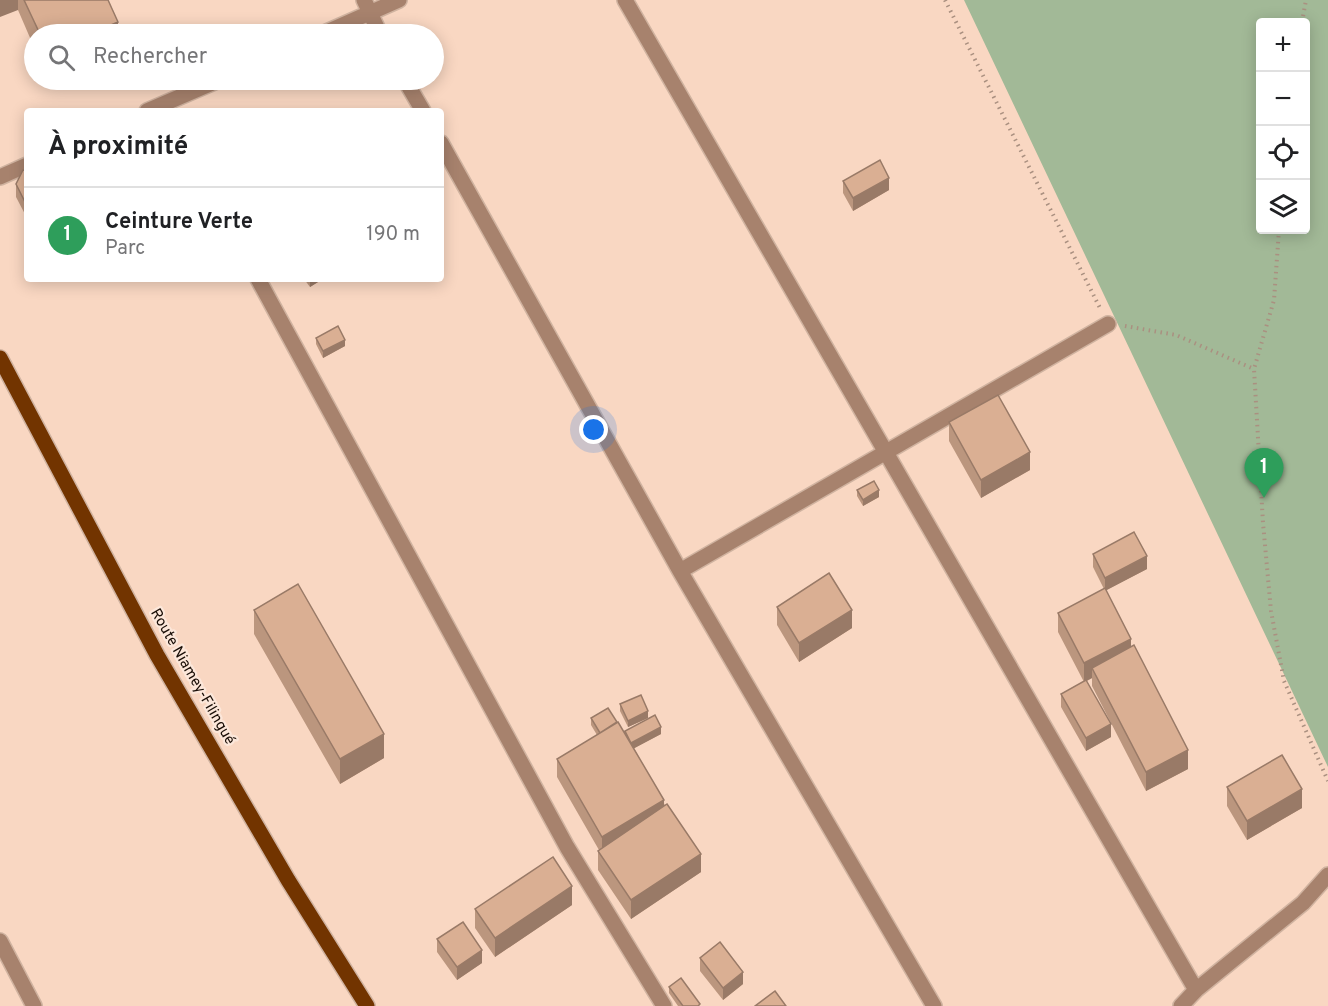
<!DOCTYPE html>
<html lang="fr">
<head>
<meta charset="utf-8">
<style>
  :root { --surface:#fff; --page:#f6f6f6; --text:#202124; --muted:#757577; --line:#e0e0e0; --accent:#0b8043 }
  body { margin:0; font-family:Overpass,sans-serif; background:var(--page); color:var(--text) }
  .controls { position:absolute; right:18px; top:18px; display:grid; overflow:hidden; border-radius:6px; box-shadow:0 3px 15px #0003 }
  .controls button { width:54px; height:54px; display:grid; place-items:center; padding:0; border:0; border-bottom:2px solid var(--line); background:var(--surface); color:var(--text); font:30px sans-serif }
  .you { position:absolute; left:594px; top:430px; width:21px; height:21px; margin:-15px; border:4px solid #fff; border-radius:50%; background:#1a73e8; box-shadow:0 0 0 9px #1a73e833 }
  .badge { display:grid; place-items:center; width:39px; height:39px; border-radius:50%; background:var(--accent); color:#fff; font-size:20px; font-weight:700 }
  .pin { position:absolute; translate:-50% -50px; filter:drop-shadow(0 2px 3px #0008) }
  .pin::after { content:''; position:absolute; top:32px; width:21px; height:18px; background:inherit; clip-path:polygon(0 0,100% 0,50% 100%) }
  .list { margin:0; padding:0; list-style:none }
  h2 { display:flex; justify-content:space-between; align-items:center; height:78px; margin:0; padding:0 24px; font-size:26px }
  h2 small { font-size:20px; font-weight:400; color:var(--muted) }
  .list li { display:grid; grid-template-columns:39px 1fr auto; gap:18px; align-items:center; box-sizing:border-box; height:96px; padding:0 24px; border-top:2px solid var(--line) }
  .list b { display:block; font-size:22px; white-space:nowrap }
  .list p { margin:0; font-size:20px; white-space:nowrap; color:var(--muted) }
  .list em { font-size:20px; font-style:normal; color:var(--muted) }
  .icon { flex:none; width:33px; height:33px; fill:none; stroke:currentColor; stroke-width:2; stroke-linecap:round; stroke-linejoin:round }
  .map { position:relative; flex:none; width:1328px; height:1006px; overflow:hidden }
  .search { position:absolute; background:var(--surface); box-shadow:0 3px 15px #0003; left:24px; top:24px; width:420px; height:66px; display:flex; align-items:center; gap:15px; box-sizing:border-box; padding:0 21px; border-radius:33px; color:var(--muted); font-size:22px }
  .panel { position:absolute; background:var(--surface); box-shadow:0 3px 15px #0003; left:24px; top:108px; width:420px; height:174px; border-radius:6px }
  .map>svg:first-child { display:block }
  .green { fill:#a2b997; fill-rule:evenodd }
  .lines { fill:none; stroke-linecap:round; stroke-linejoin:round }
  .minor-casing { stroke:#d0b3a0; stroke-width:18 }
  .primary-casing { stroke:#d0b3a0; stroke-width:18 }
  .path { stroke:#aa9080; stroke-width:4; stroke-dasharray:1.5 4.5; stroke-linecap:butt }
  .minor { stroke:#a7826d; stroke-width:15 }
  .primary { stroke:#723400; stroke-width:15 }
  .wall { fill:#bb967e }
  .shaded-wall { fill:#997a67 }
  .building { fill:#daaf93; stroke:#997a67; stroke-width:1.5 }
  .labels { text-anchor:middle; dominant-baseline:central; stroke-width:4.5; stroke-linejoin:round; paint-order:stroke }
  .street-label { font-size:15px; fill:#180d06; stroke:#fce7da }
</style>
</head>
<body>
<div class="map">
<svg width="1328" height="1006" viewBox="0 0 1328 1006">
  <rect width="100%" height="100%" fill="#f9d7c2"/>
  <path class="green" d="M 964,0 L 1328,0 L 1328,767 ZM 1260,22 L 1306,22 L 1306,230 L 1260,230 Z"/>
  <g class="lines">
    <defs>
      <path id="minor" d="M 364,0 L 380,34
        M 625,0 L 1196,990
        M 322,34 L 399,0
        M 405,80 L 423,111
        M 147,111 L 219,80
        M 441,143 L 680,571 L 934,1006
        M 0,177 L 27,165
        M 258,279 L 567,847 L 664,1006
        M 680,571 L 1108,324
        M 0,941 L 34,1006
        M 1181,1006 L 1196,990 L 1303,903 L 1328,875"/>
      <path id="primary" d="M 0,358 L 157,655 L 288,880 L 367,1006"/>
    </defs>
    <use href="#minor" class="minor-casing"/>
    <use href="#primary" class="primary-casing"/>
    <path class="path" d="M 945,0 L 1100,308
      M 1302,22 L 1306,0
      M 1279,230 L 1274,300 L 1254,369 L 1263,523 L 1271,611 L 1284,681 L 1328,781
      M 1125,326 L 1176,335 L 1254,369"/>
    <use href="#minor" class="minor"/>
    <use href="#primary" class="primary"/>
  </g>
  <path class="wall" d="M 0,0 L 108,0 L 118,34 L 34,34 L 34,47 L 18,10 Z
    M 27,171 L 27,218 L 16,197 L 16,184 Z
    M 843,181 L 889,190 L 853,211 L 843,193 Z
    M 304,279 L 318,279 L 318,282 L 310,287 Z
    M 316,338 L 345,346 L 323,358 L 316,344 Z
    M 949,422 L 1030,470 L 981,498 L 949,441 Z
    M 857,490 L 879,497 L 863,506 L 857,496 Z
    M 1093,554 L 1147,569 L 1106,590 L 1131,647 L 1188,769 L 1146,791 L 1092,686 L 1092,678 L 1087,681 L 1111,737 L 1086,751 L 1061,707 L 1061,694 L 1084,682 L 1058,632 L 1058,613 L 1104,589 L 1093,567 Z
    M 777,607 L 852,628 L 799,662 L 777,625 Z
    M 254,610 L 384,758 L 340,784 L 254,634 Z
    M 620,704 L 648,718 L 628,727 L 620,711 Z
    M 591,718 L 625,734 L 625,731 L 661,734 L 634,748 L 701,872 L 631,919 L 598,870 L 598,851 L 599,850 L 557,777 L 557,759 L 597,735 L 591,725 Z
    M 1227,787 L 1302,808 L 1247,840 L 1227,806 Z
    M 572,905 L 495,957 L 475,928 L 475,909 Z
    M 437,939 L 482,963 L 457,980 L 437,952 Z
    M 700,958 L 743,984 L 723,1000 L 700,971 Z
    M 669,987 L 700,1006 L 678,1006 L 669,993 Z"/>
  <path class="shaded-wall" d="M 0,0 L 18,0 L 18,10 L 0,17 Z
    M 118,22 L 118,34 L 90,34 Z
    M 889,178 L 889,190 L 853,211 L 853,198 Z
    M 313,279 L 318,279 L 318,282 L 310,287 L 310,281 Z
    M 345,340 L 345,346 L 323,358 L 323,351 Z
    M 1030,452 L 1030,470 L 981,498 L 981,480 Z
    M 879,490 L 879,497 L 863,506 L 863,500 Z
    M 1147,556 L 1147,569 L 1105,591 L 1105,578 Z
    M 852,610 L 852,628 L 799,662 L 799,643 Z
    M 1131,639 L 1131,657 L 1092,668 L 1092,678 L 1084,682 L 1084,663 Z
    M 648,711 L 648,718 L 628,727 L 628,721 Z
    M 1111,724 L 1111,737 L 1086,751 L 1086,738 Z
    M 661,727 L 661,734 L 631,750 L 631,743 Z
    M 384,734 L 384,758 L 340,784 L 340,759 Z
    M 1188,750 L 1188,769 L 1146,791 L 1146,772 Z
    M 1302,789 L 1302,808 L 1247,840 L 1247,821 Z
    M 664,800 L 664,819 L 602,855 L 602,837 Z
    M 701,854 L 701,872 L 631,919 L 631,900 Z
    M 572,886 L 572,905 L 495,957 L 495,938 Z
    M 482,950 L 482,963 L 457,980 L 457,967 Z
    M 743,972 L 743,984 L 723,1000 L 723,988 Z"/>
  <path class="building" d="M 24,0 L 108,0 L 118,22 L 90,34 L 40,34 Z
    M 880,160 L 889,178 L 853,198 L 843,181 Z
    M 23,170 L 27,171 L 27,206 L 16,184 Z
    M 338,326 L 345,340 L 323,351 L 316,338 Z
    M 998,395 L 1030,452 L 981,480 L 949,422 Z
    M 874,481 L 879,490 L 863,500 L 857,490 Z
    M 1134,532 L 1147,556 L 1105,578 L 1093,554 Z
    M 829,573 L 852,610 L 799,643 L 777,607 Z
    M 298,584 L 384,734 L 340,759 L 254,610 Z
    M 1105,588 L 1131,639 L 1084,663 L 1058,613 Z
    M 1134,645 L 1188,750 L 1146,772 L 1092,668 Z
    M 1086,680 L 1111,724 L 1086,738 L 1061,694 Z
    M 641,695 L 648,711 L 628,721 L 620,704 Z
    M 608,708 L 617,722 L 600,733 L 591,718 Z
    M 655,715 L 661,727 L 631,743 L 625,731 Z
    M 618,722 L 664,800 L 602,837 L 557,759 Z
    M 1282,755 L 1302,789 L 1247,821 L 1227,787 Z
    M 667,804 L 701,854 L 631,900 L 598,851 Z
    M 553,857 L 572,886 L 495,938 L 475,909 Z
    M 463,922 L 482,950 L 457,967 L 437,939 Z
    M 720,942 L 743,972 L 723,988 L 700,958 Z
    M 681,978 L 700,1004 L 698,1006 L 683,1006 L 669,987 Z
    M 775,991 L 786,1006 L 755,1006 Z"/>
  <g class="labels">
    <g class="street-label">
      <text transform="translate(192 677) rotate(60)">Route Niamey-Filingué</text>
    </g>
  </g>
</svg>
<div class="controls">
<button>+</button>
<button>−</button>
<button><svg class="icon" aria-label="locate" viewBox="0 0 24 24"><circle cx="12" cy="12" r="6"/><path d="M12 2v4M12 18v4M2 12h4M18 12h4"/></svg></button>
<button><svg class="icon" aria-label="layers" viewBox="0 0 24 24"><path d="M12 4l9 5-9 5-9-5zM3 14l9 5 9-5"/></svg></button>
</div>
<div class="you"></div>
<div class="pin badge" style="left:1264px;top:498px;background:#2e9e5b">1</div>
<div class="search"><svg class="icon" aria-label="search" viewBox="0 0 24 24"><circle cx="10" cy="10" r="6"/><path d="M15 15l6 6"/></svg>Rechercher</div>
<section class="panel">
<h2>À proximité<small></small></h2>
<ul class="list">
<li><span class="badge" style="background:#2e9e5b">1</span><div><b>Ceinture Verte</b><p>Parc</p></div><em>190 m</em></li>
</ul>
</section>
</div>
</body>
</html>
